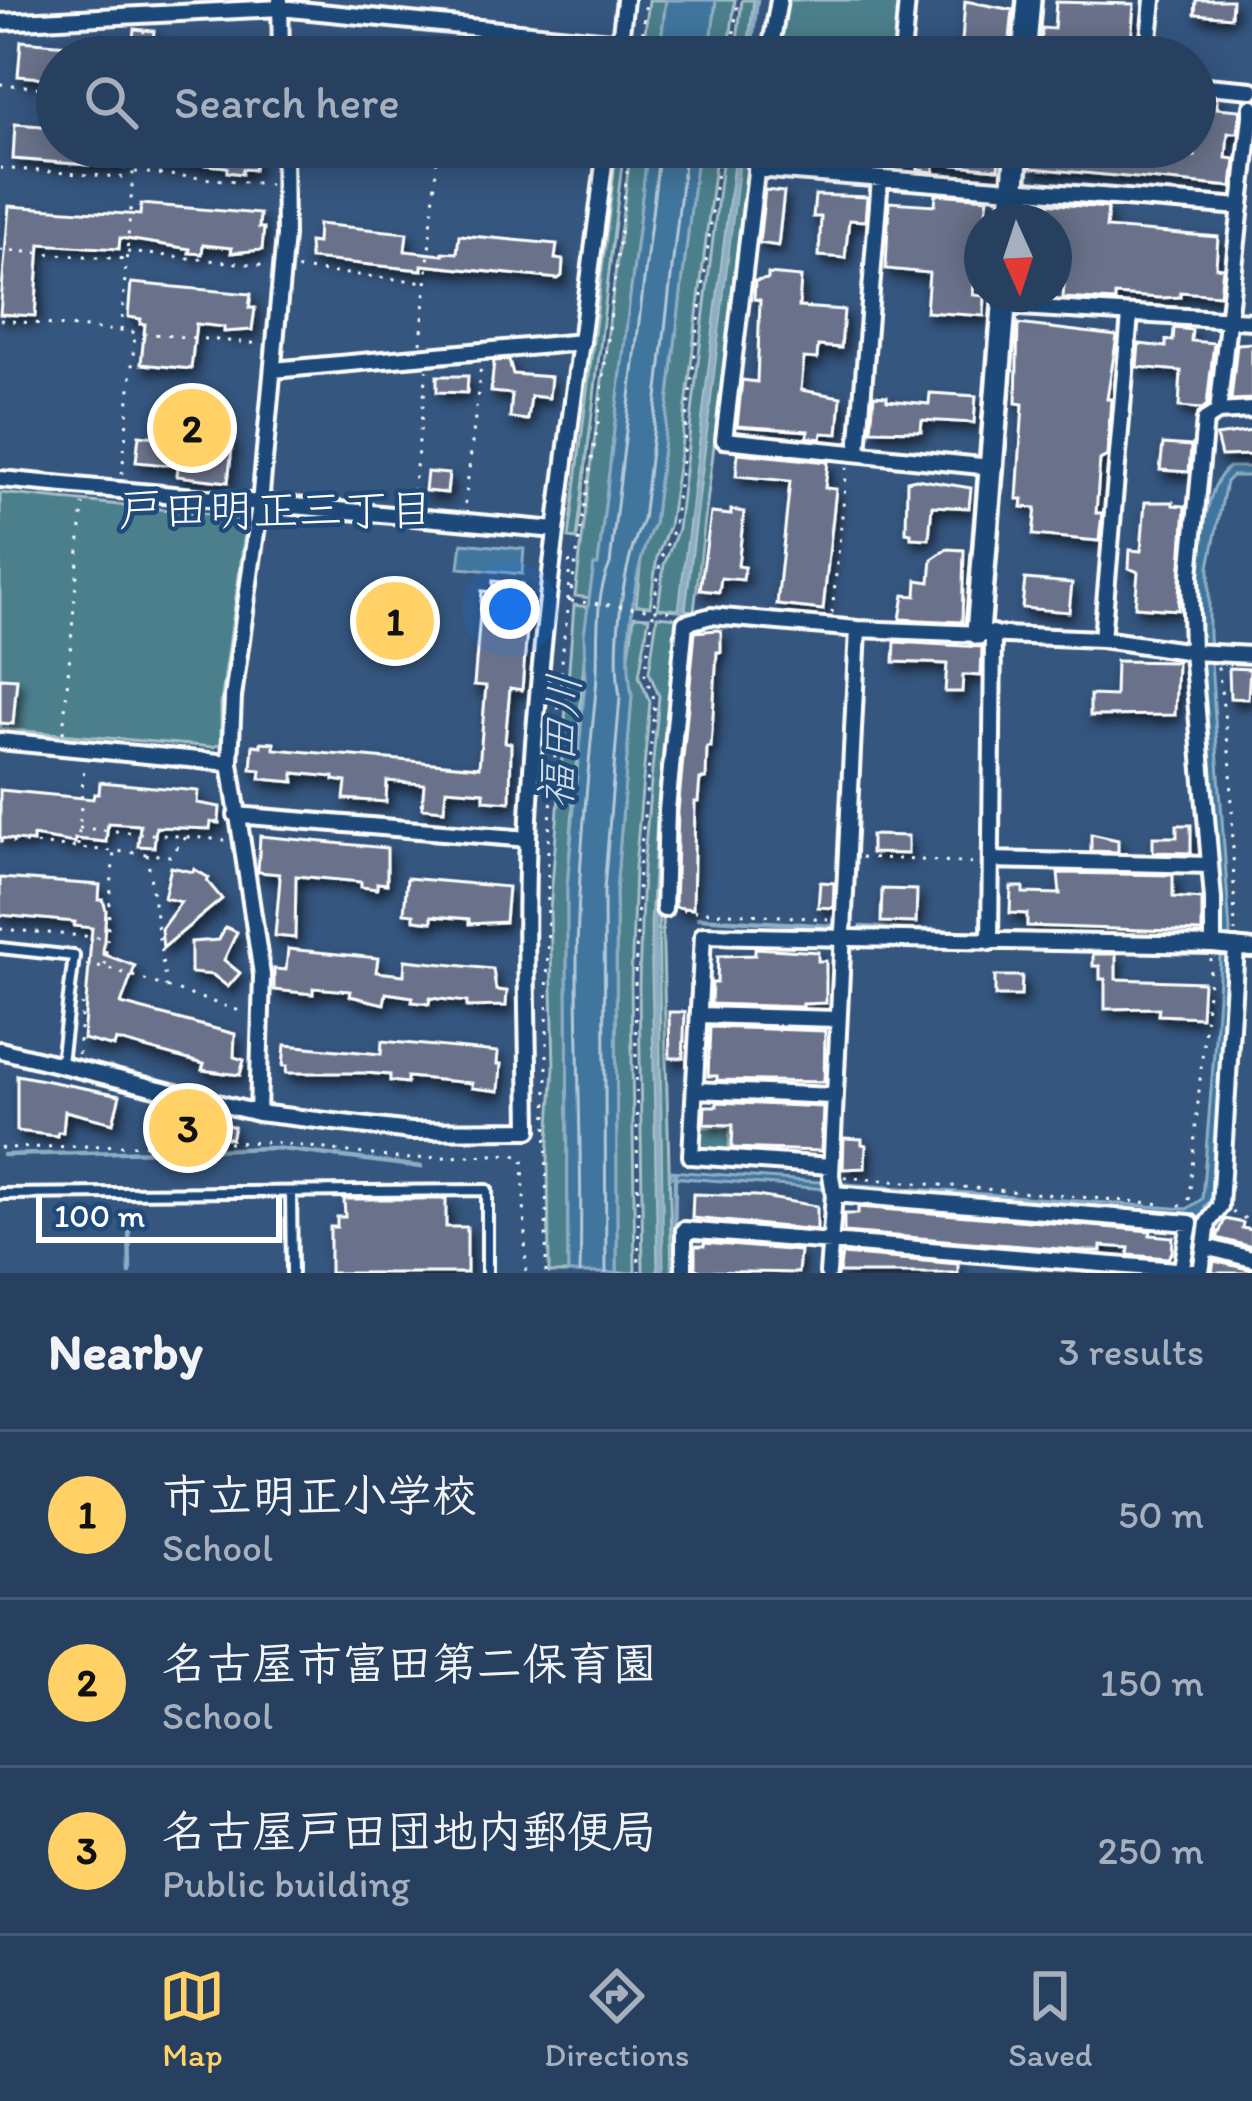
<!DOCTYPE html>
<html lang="en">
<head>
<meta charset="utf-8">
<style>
  :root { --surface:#28405f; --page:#344b68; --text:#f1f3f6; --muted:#a5afbd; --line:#445974; --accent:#ffd166 }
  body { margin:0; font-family:Itim,"Klee One",sans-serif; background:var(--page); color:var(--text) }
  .compass { position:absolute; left:964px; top:204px; width:108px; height:108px; border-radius:50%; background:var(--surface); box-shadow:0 6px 30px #0003; rotate:177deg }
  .scale { position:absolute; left:36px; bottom:30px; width:246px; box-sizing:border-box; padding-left:12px; border:6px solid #fff; border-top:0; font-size:33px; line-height:42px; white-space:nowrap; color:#fff; -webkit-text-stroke:9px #1f4a7a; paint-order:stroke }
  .you { position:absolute; left:510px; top:609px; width:42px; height:42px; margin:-30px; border:9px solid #fff; border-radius:50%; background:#1a73e8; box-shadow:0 0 0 18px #1a73e833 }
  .badge { display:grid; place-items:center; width:78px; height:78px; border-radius:50%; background:var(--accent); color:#111; font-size:39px; font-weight:700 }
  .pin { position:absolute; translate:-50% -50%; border:6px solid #fff; box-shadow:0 3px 12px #0006 }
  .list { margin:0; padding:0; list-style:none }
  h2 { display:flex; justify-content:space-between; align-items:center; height:156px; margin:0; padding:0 48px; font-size:51px }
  h2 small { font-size:39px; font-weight:400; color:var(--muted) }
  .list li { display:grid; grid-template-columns:78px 1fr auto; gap:36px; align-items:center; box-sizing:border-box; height:168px; padding:0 48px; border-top:3px solid var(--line) }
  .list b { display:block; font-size:45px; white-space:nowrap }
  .list p { margin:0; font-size:39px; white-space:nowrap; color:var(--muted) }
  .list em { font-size:39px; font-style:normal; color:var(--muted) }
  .icon { flex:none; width:66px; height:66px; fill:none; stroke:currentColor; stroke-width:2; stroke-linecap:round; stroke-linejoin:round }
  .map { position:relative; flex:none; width:1252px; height:1273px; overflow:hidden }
  .search { position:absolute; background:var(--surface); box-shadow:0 6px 30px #0003; left:36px; right:36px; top:36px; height:132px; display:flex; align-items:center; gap:30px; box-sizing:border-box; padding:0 42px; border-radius:66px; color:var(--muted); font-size:45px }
  .sheet { height:660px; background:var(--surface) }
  nav { display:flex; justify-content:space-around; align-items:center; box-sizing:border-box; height:168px; border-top:3px solid var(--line); background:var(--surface); font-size:33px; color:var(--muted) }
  nav a { display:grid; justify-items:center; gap:6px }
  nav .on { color:var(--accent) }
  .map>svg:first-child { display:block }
  .green { fill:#4c7f8c; stroke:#a6bfc6; stroke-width:3 }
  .water { fill:#41769d; stroke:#8dadc4; stroke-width:3 }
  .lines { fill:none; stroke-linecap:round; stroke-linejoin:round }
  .shore { stroke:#b3c8d8; stroke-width:3 }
  .stream { stroke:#8dadc4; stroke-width:4.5 }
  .building { fill:#69728a; stroke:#fff; stroke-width:3; filter:url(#shadow) }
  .lane-casing { stroke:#fff; stroke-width:16 }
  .street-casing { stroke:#fff; stroke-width:22 }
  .secondary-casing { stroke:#fff; stroke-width:30 }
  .path { stroke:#fff; stroke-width:3; stroke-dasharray:3 9; stroke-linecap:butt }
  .lane { stroke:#1f4a7a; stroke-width:8 }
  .street { stroke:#1f4a7a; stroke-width:14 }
  .secondary { stroke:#1f4a7a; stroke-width:21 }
  .labels { text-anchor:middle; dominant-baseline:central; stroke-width:9; stroke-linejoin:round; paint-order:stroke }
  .neighbourhood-label { font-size:45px; fill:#fff; stroke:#1f4a7a }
  .water-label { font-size:45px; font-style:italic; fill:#d0dde6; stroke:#1f4a7a }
</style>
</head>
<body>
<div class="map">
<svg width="1252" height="1273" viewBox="0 0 1252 1273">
  <defs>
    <filter id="shadow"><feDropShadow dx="4" dy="7" stdDeviation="6" flood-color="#0009"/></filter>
  </defs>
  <rect width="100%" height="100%" fill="#35567f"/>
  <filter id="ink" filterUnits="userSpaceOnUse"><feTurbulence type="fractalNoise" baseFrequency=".00833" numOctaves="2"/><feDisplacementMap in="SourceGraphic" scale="24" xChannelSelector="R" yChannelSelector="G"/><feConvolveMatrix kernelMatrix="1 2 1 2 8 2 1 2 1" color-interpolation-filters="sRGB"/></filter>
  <g filter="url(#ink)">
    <path class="green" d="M 649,0 L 666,0 L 659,57 L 642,57 Z
      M 716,0 L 735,0 L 728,57 L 709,57 Z
      M 742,0 L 754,0 L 747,57 L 735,57 Z
      M 784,0 L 899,0 L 896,53 L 892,57 L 779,48 L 776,42 Z
      M 617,147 L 624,147 L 577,539 L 569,538 Z
      M 631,147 L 648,147 L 598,565 L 594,566 L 589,598 L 575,596 Z
      M 698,147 L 717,147 L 682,441 L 669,526 L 657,557 L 650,606 L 636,605 L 642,549 L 654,524 Z
      M 724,147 L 736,147 L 679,610 L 658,608 L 664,565 L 678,529 Z
      M 741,147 L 750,147 L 694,611 L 685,610 Z
      M 0,493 L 240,517 L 246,526 L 221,703 L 221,743 L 214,747 L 0,729 Z
      M 574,605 L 588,607 L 567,889 L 568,1273 L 549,1273 L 548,1155 L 554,1067 L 550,911 Z
      M 634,616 L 649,617 L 639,676 L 650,702 L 635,867 L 631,984 L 635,1273 L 617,1273 L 616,891 L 632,695 L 627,671 Z
      M 657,616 L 679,618 L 658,802 L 651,924 L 658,1273 L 643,1273 L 639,984 L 643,868 L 659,696 L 649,672 Z
      M 658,912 L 662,912 L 672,1273 L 663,1273 Z
      M 701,1127 L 730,1127 L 729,1153 L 709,1153 L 700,1145 Z"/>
    <path class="water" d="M 666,0 L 716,0 L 709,57 L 659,57 Z
      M 648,147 L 698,147 L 654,524 C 634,566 623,650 632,695 L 616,891 L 617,1273 L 568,1273 L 567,889 L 585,682 L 584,634 L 594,565 L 598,565 Z
      M 1229,467 L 1252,467 L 1252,476 L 1232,476 L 1226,482 L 1209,567 L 1209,634 L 1230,931 L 1211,1200 L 1205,1206 L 1205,1218 L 671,1177 L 671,1171 L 1187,1209 L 1202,1199 C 1209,1111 1218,1022 1221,934 C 1223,849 1166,515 1229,467 Z
      M 462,543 L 524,549 L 522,574 L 459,568 Z"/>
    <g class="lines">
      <path class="shore" d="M 580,1273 C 583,1173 577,1072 577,972 C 577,877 587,784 596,690 C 600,648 592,604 610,564 L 660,147
        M 606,1273 L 604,890 L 620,697 C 612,647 622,566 643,520 L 686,147"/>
      <path class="stream" d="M 750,57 L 757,0
        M 680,624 L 739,147
        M 698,918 L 834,926
        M 861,927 L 979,932
        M 1000,932 L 1203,935
        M 1241,939 L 1252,940
        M 4,1155 L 274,1148 L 421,1167
        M 129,1224 L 130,1273
        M 1194,1258 L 1199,1229
        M 661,1273 L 654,922 L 667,742
        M 674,1273 L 675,1173"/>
    </g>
    <path class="building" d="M 1196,0 L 1232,0 L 1231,17 L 1195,14 Z
      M 965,1 L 1013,10 L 1008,57 L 961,55 Z
      M 1056,2 L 1134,4 L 1130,57 L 1040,55 L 1042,28 L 1054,29 Z
      M 134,29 L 154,31 L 153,40 L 224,48 L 224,57 L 131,57 Z
      M 21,41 L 92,47 L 92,57 L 57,57 L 57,79 L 18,76 Z
      M 320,44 L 361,48 L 361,57 L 319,57 Z
      M 1195,96 L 1217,98 L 1217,108 L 1240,110 L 1238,133 L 1228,133 L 1226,158 L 1235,159 L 1232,187 L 1031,168 L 1033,147 L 1093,147 L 1195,156 Z
      M 15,124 L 54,127 L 57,147 L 257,147 L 254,170 L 243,169 L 242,174 L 227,172 L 227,167 L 177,162 L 177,167 L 158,165 L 159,160 L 126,157 L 125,168 L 13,159 Z
      M 806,147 L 827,147 L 825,163 L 804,162 Z
      M 892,147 L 1000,147 L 998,169 L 934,163 L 934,172 L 918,170 L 918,162 L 891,160 Z
      M 765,190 L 784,192 L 778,246 L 759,243 Z
      M 936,194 L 988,198 L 982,240 L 978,239 L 973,295 L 985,296 L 984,316 L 926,312 L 929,273 L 886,269 L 889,202 L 935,205 Z
      M 815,195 L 867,197 L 865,221 L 849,220 L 845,258 L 819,256 L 821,217 L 813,217 Z
      M 1030,202 L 1108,208 L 1106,228 L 1218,237 L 1216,267 L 1223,268 L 1220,295 L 1180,292 L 1180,297 L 1161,298 L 1115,295 L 1115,301 L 1063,298 L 1067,246 L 1060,246 L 1061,231 L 1054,231 L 1054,222 L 1029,222 Z
      M 141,204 L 260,214 L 259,228 L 264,228 L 262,250 L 231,253 L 232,248 L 203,245 L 202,254 L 189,253 L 190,249 L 120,238 L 119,249 L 40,244 L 35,316 L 0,314 L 9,206 L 140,215 Z
      M 318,224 L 407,233 L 405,251 L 443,255 L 443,252 L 457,253 L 459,235 L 557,244 L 555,259 L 563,260 L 562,276 L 558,279 L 422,265 L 422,270 L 310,259 L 309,242 L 317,243 Z
      M 768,274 L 801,277 L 799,307 L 844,310 L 841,348 L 818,346 L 817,359 L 804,358 L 801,390 L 841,397 L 838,434 L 822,433 L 821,439 L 807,437 L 808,431 L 737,426 L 742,380 L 757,382 L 760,300 L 754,299 L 755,281 L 768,279 Z
      M 131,283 L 251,294 L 249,308 L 255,308 L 252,330 L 224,332 L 224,327 L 196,324 L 191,369 L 141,364 L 145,324 L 140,324 L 141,319 L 128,317 Z
      M 1018,324 L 1117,336 L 1107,399 L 1111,399 L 1107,456 L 1100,460 L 1096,513 L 1102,513 L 1099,541 L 1033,535 L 1036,508 L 1022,507 L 1023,499 L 1017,499 L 1023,404 L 1016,403 Z
      M 1174,328 L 1192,330 L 1191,341 L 1214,343 L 1207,405 L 1202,409 L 1179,407 L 1181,371 L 1137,367 L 1139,344 L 1166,347 L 1166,340 L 1173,341 Z
      M 1252,343 L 1252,399 L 1231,400 L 1237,344 Z
      M 509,360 L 513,374 L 551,377 L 549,398 L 531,396 L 528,420 L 510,418 L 512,394 L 491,392 L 494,361 Z
      M 437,376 L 468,376 L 467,393 L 437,392 Z
      M 930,393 L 976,396 L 974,423 L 922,420 L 921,431 L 871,430 L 874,395 L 887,396 L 887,400 L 929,404 Z
      M 1252,431 L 1252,455 L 1221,456 L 1216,436 Z
      M 139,435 L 212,443 L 212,438 L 233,440 L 228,482 L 177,476 L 178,466 L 136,462 Z
      M 1163,444 L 1191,446 L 1189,472 L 1160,470 Z
      M 738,453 L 828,462 L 825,488 L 836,489 L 823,610 L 777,605 L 790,481 L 736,476 Z
      M 427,472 L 449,474 L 447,493 L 425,491 Z
      M 916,479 L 971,488 L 969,508 L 932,506 L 929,539 L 911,538 L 911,533 L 906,532 L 907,481 Z
      M 1145,502 L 1173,502 L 1173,505 L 1185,506 L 1178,610 L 1135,607 L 1138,572 L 1129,568 L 1130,550 L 1141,551 Z
      M 731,510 L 744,512 L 738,566 L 745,567 L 743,580 L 721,578 L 719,592 L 700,590 L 711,513 L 731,515 Z
      M 947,549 L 964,550 L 962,622 L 900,619 L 904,595 L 916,596 L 917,580 L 930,582 L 932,559 Z
      M 1025,579 L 1072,583 L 1069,612 L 1022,608 Z
      M 493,581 L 522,584 L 521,595 L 530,595 L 522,690 L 510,688 L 505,742 L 511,743 L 510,802 L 484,800 L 484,792 L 446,789 L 444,810 L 422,808 L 424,784 L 387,781 L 386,802 L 344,799 L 346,782 L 334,780 L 334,777 L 294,773 L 294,782 L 260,779 L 261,770 L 251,769 L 253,745 L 261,746 L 261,742 L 274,743 L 274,749 L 479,767 L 486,686 L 474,685 L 482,591 L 492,592 Z
      M 717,630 L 721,631 L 721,652 L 717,652 L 711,747 L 707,747 L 706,779 L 700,779 L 698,802 L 695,802 L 693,909 L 675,907 L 678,811 L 695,632 Z
      M 895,642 L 982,647 L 981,676 L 963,675 L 962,692 L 945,692 L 947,664 L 894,662 Z
      M 1116,661 L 1177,662 L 1175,715 L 1090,716 L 1090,695 L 1115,696 Z
      M 1229,668 L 1250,669 L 1248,699 L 1230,698 Z
      M 0,678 L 17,679 L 13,724 L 0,723 Z
      M 100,782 L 198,791 L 197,803 L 220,807 L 219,823 L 211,822 L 210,829 L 156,827 L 154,847 L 138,846 L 140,825 L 108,823 L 106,842 L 75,839 L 75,843 L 33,836 L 33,842 L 0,838 L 0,790 L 93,799 L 94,794 L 99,794 Z
      M 1177,825 L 1191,825 L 1191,853 L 1153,852 L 1153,837 L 1177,837 Z
      M 1091,834 L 1118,840 L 1118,852 L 1091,851 Z
      M 871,835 L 908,836 L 908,854 L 871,853 Z
      M 260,836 L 387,848 L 387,884 L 377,883 L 377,889 L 361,887 L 361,882 L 296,876 L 295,938 L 275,936 L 280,879 L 279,874 L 258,872 Z
      M 171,867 L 193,872 L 194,869 L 209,878 L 207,881 L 222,899 L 163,948 L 161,929 L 181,902 L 164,898 Z
      M 1058,873 L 1173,875 L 1173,897 L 1202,899 L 1202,932 L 1027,926 L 1027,914 L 1010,913 L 1011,887 L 1023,887 L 1023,893 L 1060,894 Z
      M 0,878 L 100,885 L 99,900 L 103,900 L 106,910 L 103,954 L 135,966 L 121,1004 L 235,1034 L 234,1057 L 244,1060 L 240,1075 L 202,1070 L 204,1064 L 116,1040 L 114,1047 L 83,1039 L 92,928 L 74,926 L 75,922 L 0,915 Z
      M 407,878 L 508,887 L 505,922 L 469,924 L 469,919 L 432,916 L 432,922 L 414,920 L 414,914 L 404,913 Z
      M 820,882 L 834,883 L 833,908 L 818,907 Z
      M 882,889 L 917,890 L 916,923 L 881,922 Z
      M 225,927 L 237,932 L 224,960 L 240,973 L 228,987 L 213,975 L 191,973 L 191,942 L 219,940 Z
      M 755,948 L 818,952 L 818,961 L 826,961 L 826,1003 L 803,1004 L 803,1007 L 711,1004 L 712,983 L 717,983 L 718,956 L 755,955 Z
      M 288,949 L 378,958 L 376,972 L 404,975 L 405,960 L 493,969 L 496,990 L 507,991 L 506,1006 L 467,1007 L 467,1002 L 430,998 L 429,1004 L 412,1002 L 413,997 L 386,993 L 384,1004 L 350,996 L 351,991 L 313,988 L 313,994 L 274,990 L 274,969 L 286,970 Z
      M 1093,954 L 1116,954 L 1116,979 L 1203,982 L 1201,1017 L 1158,1015 L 1159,1008 L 1105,1009 L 1105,979 L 1100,979 L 1100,966 L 1093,966 Z
      M 995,976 L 1022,976 L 1021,996 L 995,996 Z
      M 669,1012 L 685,1012 L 683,1058 L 670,1058 Z
      M 710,1027 L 825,1031 L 824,1082 L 717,1080 L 717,1076 L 708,1076 Z
      M 382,1041 L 498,1052 L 497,1064 L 501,1064 L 499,1091 L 472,1088 L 472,1083 L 407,1077 L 407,1083 L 390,1081 L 390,1075 L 365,1073 L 286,1073 L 287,1066 L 283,1066 L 285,1045 L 381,1054 Z
      M 17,1075 L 120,1095 L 113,1123 L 65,1111 L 63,1132 L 58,1132 L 57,1136 L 17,1131 Z
      M 717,1102 L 823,1107 L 821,1151 L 732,1148 L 733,1125 L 704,1124 L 705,1106 L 717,1106 Z
      M 167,1118 L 204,1122 L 202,1140 L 165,1136 Z
      M 211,1119 L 234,1127 L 231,1139 L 207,1132 Z
      M 844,1138 L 862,1139 L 862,1144 L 866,1145 L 865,1168 L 843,1169 Z
      M 693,1194 L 757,1196 L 817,1206 L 817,1230 L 692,1218 Z
      M 344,1199 L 446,1199 L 446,1227 L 467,1227 L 467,1273 L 330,1273 L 330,1227 L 337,1227 L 337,1217 L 345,1217 Z
      M 858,1207 L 1151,1231 L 1150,1235 L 1173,1237 L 1172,1252 L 1168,1258 L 1128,1255 L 1129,1248 L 1101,1246 L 1101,1251 L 1085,1251 L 844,1232 L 844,1214 L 858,1214 Z
      M 1225,1219 L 1243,1223 L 1242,1228 L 1252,1230 L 1252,1247 L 1217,1238 Z
      M 704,1243 L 800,1251 L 798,1273 L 701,1271 L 695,1269 L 695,1246 L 704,1246 Z
      M 842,1254 L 958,1264 L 958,1273 L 839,1273 Z
      M 1214,1261 L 1252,1270 L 1252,1273 L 1212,1273 Z"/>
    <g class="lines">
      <defs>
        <path id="lane" d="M 0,948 L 74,956 L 61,1063
          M 291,1192 L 292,1273
          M 0,1194 L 487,1190 L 487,1273"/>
        <path id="street" d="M 280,0 L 281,57
          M 0,22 L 280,8 L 620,42
          M 770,54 L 810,57
          M 618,57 L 625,0
          M 769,57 L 779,0
          M 902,57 L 907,0
          M 1147,57 L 1153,0
          M 1195,85 L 1252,90
          M 759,147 L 724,440 L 991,467
          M 756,169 L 1241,207
          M 1004,306 L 1252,321
          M 273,370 L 582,342
          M 1218,412 L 1252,107
          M 858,452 L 880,179
          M 0,479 L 556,530
          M 1102,639 L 1130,315
          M 0,741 L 230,763
          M 236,815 L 528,839
          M 991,860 L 1210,865
          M 664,909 L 667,810 L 685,623 L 711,616 L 858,629 L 1102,639 L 1192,652 L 1252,655
          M 990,942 L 993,633
          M 1213,945 L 1213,899 L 1192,652 L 1190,575 L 1205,420 L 1218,412 L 1252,410
          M 699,1015 L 836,1019
          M 0,1050 L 258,1113 L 411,1131 L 529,1130 C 528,1032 524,934 528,837 C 539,606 579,377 606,147
          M 695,1090 L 833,1096
          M 258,1113 L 262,975 L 230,763 L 233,697 L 260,504 L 285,236 L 284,147
          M 831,1166 L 691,1156 L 703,935 L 1213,945 L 1252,949
          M 834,1194 L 1190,1223 L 1181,1273
          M 1206,1247 L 1252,1259
          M 684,1273 L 684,1230 L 1201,1272
          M 828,1273 L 834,1194 L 831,1175 L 858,629
          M 1201,1273 L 1208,1223 L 1220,1206 L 1236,947"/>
        <path id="secondary" d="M 1024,57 L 1029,0
          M 1011,222 L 1017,147
          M 978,633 L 1005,294"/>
      </defs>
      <use href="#lane" class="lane-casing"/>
      <use href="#street" class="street-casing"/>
      <use href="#secondary" class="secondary-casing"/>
      <path class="path" d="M 142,57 L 144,29
        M 446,57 L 448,38
        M 640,57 L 646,0
        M 731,57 L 738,0
        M 0,84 L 57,89
        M 0,168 L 131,178
        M 135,172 L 269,184
        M 0,250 L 125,259
        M 127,252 L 269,266
        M 297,269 L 426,282
        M 0,320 L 261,344
        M 121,331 L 135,147
        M 421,343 L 438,147
        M 122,474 L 135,334
        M 412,503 L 427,370
        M 465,504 L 481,365
        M 568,600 L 570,552
        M 571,601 L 675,612
        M 832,613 L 847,467
        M 1218,667 L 1231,767 L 1235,932
        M 63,733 L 83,504
        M 79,828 L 225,840
        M 0,841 L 170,856 L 186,837
        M 78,846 L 84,766
        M 147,854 L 166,987
        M 861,857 L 977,863
        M 682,910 L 828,919
        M 0,929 L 106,938
        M 86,965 L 105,967 L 243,1012
        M 105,965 L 114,851
        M 78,1054 L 82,1004
        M 0,1148 L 271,1142 L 404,1159 L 512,1154 L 523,1157 L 526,1273
        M 844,1177 L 1163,1204
        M 1179,1206 L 1189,1201 L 1211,959
        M 1232,1212 L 1252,1222
        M 546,1273 L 548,849 L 564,636 L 599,416 L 630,147
        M 639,1273 L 635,984 L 639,868 L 655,701 L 645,675 L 660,562 L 674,526 L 720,147"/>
      <use href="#lane" class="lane"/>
      <use href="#street" class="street"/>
      <use href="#secondary" class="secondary"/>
    </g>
  </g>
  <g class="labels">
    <g class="neighbourhood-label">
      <text x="276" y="509">戸田明正三丁目</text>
    </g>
    <g class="water-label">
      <text transform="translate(559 741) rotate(-86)">福田川</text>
    </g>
  </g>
</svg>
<svg class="compass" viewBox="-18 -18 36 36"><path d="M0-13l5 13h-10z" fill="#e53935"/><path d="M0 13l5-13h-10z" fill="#a5afbd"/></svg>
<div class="scale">100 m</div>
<div class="you"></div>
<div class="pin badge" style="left:395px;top:621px">1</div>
<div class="pin badge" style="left:192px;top:428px">2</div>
<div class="pin badge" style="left:188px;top:1128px">3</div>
<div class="search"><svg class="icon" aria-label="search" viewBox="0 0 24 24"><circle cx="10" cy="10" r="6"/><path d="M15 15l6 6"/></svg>Search here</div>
</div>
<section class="sheet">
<h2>Nearby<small>3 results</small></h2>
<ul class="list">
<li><span class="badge">1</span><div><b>市立明正小学校</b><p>School</p></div><em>50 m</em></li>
<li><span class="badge">2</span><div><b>名古屋市富田第二保育園</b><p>School</p></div><em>150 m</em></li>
<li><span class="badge">3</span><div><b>名古屋戸田団地内郵便局</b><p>Public building</p></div><em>250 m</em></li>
</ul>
</section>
<nav>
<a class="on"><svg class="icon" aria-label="map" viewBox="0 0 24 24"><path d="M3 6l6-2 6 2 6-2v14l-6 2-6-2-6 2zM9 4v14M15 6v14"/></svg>Map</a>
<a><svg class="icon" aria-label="directions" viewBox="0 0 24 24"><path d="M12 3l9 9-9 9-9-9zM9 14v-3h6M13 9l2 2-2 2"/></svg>Directions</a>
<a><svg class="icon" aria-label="saved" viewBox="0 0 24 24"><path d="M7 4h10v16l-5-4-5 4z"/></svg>Saved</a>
</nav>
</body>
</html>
